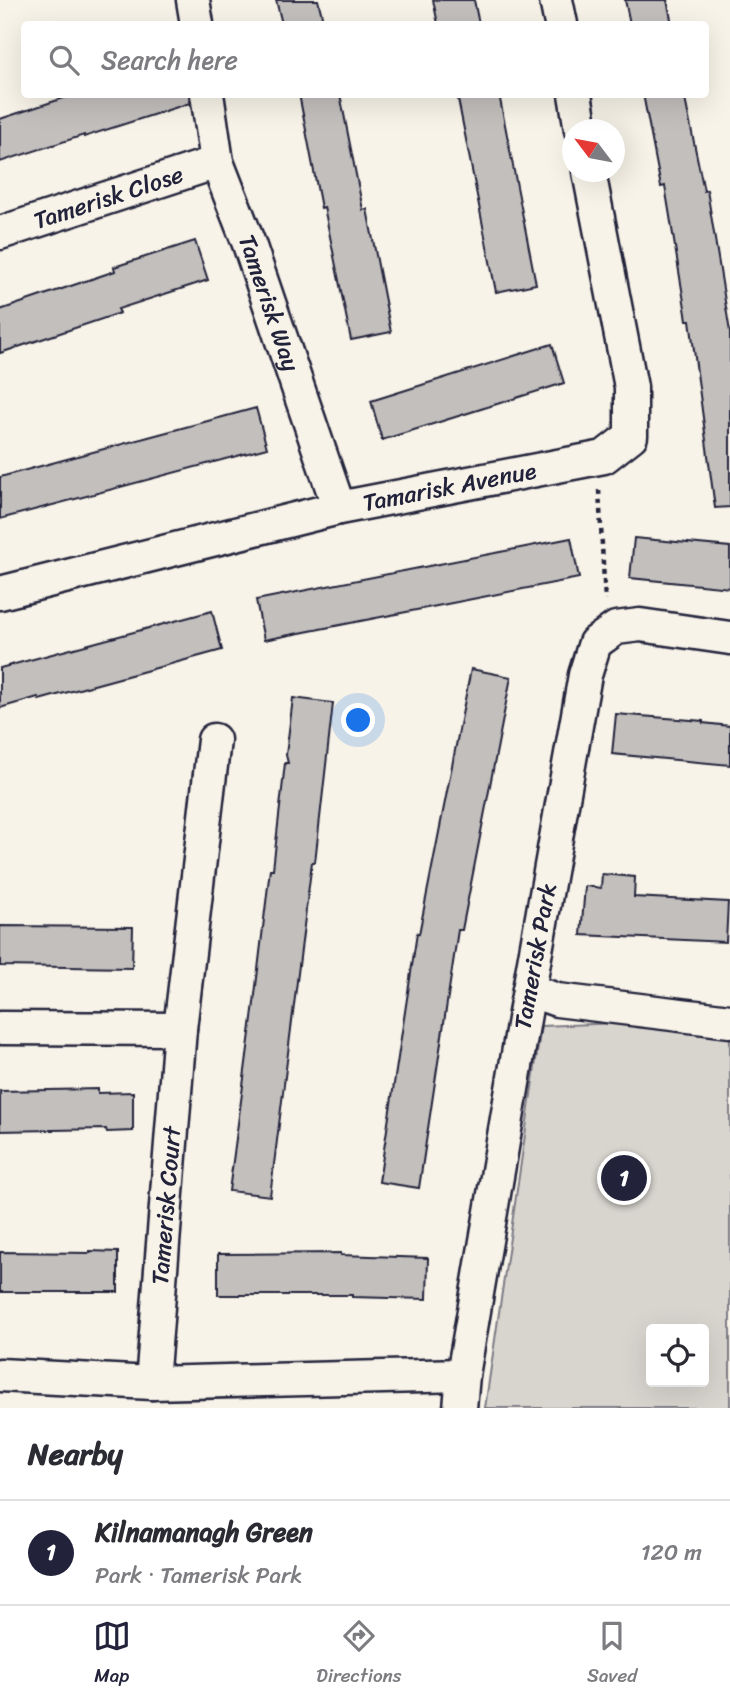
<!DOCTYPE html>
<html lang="en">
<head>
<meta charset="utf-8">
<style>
  :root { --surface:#fff; --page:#f2f2f3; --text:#2b2b33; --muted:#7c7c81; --line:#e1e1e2; --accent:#22223b }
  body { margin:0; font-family:Sriracha,sans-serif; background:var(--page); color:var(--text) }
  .controls { position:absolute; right:21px; bottom:21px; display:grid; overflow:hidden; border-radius:7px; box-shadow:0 7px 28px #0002 }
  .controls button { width:63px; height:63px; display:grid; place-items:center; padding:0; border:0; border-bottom:2px solid var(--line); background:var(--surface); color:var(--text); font:35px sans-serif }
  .compass { position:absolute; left:562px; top:119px; width:63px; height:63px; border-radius:50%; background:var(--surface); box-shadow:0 7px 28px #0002; rotate:302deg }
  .you { position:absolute; left:359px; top:721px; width:24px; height:24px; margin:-18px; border:5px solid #fff; border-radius:50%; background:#1a73e8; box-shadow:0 0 0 10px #1a73e833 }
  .badge { display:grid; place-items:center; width:46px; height:46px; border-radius:50%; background:var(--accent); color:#fff; font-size:23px; font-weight:700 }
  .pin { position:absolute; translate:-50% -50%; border:4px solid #fff; box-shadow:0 2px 7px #0006 }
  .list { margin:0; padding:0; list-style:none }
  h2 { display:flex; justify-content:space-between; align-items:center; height:91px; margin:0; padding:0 28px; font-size:30px }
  h2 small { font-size:23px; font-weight:400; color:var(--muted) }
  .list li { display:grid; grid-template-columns:46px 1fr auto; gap:21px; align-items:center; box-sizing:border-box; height:105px; padding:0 28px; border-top:2px solid var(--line) }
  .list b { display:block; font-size:26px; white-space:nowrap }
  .list p { margin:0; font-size:23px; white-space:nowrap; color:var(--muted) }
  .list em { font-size:23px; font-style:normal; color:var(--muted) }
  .icon { flex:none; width:38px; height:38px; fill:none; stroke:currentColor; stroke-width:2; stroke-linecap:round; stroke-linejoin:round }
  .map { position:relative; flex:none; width:730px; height:1408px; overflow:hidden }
  .search { position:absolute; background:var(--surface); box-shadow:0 7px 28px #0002; left:21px; right:21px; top:21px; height:77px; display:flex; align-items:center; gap:18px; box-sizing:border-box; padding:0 24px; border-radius:7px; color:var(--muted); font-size:26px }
  .sheet { height:196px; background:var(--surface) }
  nav { display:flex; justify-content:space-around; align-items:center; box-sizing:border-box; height:98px; border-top:2px solid var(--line); background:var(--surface); font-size:19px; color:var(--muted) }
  nav a { display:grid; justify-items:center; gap:4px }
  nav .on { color:var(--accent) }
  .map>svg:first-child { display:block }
  .green { fill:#d8d5cf; stroke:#7d7c85; stroke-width:2; fill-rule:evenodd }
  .building { fill:#c2bfbd; stroke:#22223b; stroke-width:2 }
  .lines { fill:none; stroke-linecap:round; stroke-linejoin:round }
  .minor-casing { stroke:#22223b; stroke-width:37 }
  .path { stroke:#22223b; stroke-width:4.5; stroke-dasharray:5 5; stroke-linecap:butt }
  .minor { stroke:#f7f3e8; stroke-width:32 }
  .labels { text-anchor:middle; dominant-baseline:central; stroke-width:6; stroke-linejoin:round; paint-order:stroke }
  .street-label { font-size:24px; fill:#22223b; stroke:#f7f3e8 }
</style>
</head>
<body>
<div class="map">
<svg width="730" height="1408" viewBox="0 0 730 1408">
  <rect width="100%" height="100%" fill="#f7f3e8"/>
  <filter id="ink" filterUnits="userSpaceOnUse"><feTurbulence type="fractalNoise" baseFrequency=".0143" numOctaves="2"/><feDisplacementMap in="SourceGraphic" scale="14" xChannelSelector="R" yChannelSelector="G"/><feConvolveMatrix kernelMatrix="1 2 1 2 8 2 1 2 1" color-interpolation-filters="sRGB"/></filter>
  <g filter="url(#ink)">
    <path class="green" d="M 621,1023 L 730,1026 L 730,1408 L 485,1408 L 541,1026 ZM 651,1329 L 704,1329 L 704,1382 L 651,1382 Z"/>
    <path class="building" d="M 276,0 L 318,0 L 324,24 L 282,24 Z
      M 433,0 L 474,0 L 479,24 L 438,24 Z
      M 625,0 L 667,0 L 672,24 L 630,24 Z
      M 76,94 L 189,94 L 190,103 L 84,137 L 84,135 L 0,162 L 0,119 Z
      M 299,94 L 340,94 L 363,210 L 367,209 L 391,332 L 351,340 L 324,207 L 321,208 Z
      M 457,94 L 499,94 L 536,284 L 496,292 Z
      M 643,94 L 684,94 L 704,191 L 707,190 L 730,332 L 730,507 L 715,508 L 690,320 L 687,320 L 665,186 L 661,187 Z
      M 195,241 L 208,280 L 118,309 L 120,313 L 0,353 L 0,310 L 115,271 L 114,267 Z
      M 552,344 L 564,383 L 382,440 L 371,401 Z
      M 256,408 L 267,448 L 0,519 L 0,477 Z
      M 571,538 L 579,578 L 264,640 L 256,600 Z
      M 634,538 L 730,547 L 730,588 L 630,578 Z
      M 212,611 L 222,650 L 39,700 L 38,697 L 0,708 L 0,668 Z
      M 471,669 L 511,677 L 462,930 L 458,930 L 419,1188 L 379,1182 L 417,933 L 419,934 Z
      M 293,698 L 333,703 L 315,862 L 312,862 L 270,1196 L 229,1191 L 254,1003 L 270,869 L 273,869 L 285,763 L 288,763 L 286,755 Z
      M 616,714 L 703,721 L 703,723 L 730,726 L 730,765 L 612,754 Z
      M 602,874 L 635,877 L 634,897 L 728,902 L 726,942 L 581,935 L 585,886 L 601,888 Z
      M 0,926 L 133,927 L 132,968 L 0,966 Z
      M 98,1089 L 98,1093 L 133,1092 L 133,1131 L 107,1132 L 106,1129 L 0,1131 L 0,1091 Z
      M 90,1251 L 118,1252 L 118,1292 L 0,1292 L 0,1252 L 90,1253 Z
      M 341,1253 L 341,1255 L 428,1258 L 427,1299 L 352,1297 L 352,1295 L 218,1295 L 218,1254 Z"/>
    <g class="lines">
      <defs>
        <g id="minor">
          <path d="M 193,0 L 197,24"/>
          <path d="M 556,0 L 561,24"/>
          <path id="s1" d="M 207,94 L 217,162 L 249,244 L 339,508"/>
          <path d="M 575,94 L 581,130"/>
          <path id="s2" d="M 0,233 L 217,162"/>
          <path id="s3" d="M 0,593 L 339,508 L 604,457 L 631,436 L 631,387 L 589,172"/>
          <path d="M 529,990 L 557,1000 L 730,1021"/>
          <path d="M 0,1028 L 180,1029"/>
          <path d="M 0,1375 L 152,1383 L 463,1375"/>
          <path id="s4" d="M 152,1383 L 180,1029 L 214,740"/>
          <path id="s5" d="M 460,1408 L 463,1375 L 529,990 L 585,675 L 595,643 L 616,628 L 640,625 L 730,638"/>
        </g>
      </defs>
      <use href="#minor" class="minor-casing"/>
      <path class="path" d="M 599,490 L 605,600"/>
      <use href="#minor" class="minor"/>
    </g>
  </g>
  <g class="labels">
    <g class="street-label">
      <text stroke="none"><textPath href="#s2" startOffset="114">Tamerisk Close</textPath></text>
      <text stroke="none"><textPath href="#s1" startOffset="219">Tamerisk Way</textPath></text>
      <text stroke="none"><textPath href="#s3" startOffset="462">Tamarisk Avenue</textPath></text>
      <text stroke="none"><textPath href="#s5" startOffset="458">Tamerisk Park</textPath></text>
      <text stroke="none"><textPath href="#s4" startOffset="178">Tamerisk Court</textPath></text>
    </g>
  </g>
</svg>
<div class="controls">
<button><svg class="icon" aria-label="locate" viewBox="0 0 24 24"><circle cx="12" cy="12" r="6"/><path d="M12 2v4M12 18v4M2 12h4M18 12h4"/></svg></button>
</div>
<svg class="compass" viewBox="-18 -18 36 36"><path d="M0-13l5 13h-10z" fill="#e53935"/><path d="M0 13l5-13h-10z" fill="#7c7c81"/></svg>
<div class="you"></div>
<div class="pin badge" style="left:624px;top:1178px">1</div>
<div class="search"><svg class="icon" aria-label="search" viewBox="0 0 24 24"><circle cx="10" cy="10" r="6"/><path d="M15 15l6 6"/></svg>Search here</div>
</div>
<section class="sheet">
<h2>Nearby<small></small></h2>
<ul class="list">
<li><span class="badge">1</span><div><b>Kilnamanagh Green</b><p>Park · Tamerisk Park</p></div><em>120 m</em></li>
</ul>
</section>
<nav>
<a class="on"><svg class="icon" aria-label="map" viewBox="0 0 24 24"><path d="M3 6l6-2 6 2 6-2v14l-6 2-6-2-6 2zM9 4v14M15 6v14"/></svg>Map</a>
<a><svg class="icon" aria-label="directions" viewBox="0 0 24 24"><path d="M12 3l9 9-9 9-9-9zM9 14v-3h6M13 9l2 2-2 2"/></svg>Directions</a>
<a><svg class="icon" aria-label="saved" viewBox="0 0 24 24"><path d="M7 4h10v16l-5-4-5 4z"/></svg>Saved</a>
</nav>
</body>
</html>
